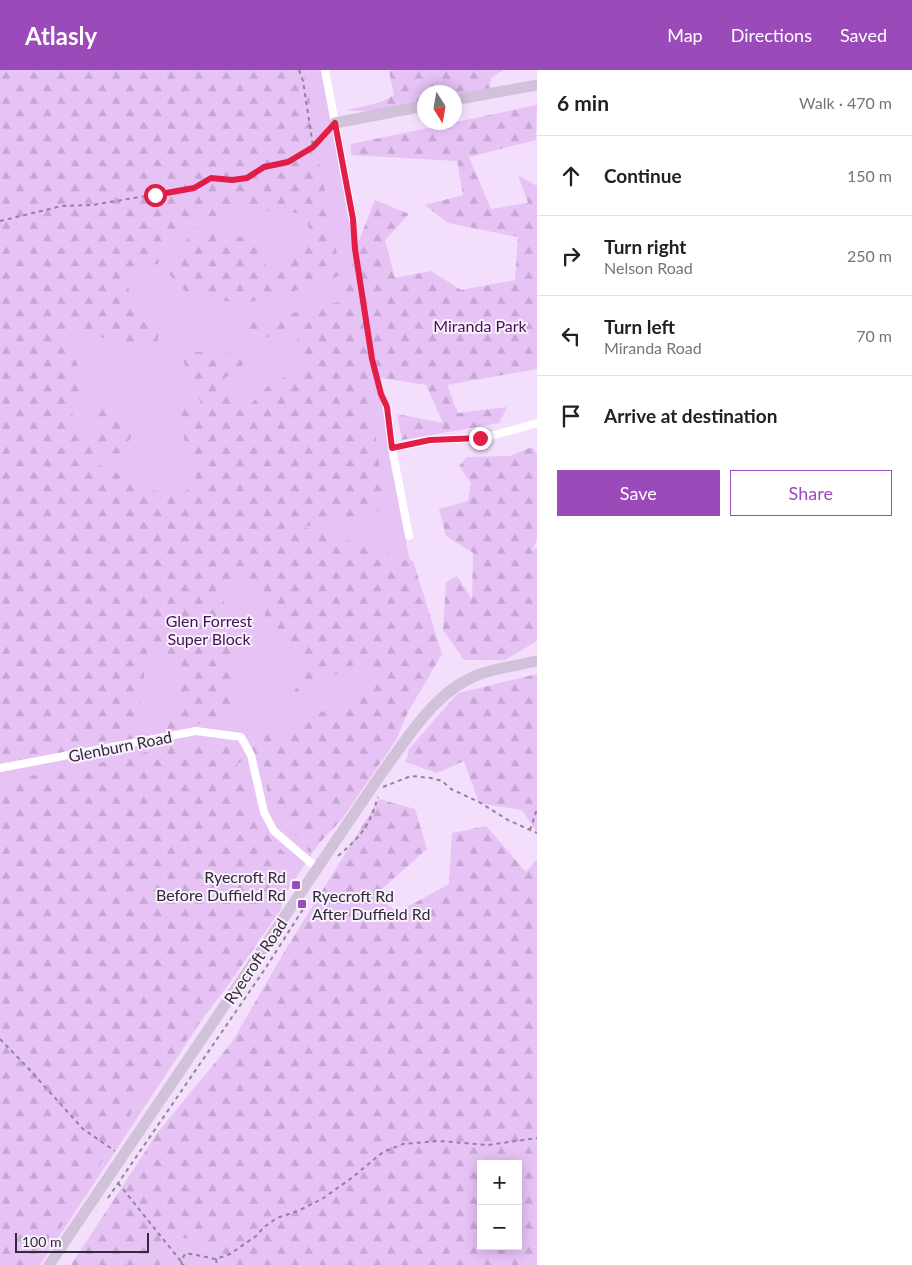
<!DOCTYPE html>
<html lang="en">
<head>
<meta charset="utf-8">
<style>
  :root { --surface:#fff; --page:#f6f6f6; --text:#202124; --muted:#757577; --line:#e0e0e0; --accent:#9b4ab9 }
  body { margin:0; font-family:Lato,sans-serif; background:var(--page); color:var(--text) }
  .controls { position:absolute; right:15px; bottom:15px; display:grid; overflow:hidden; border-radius:0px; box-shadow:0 2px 12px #0003 }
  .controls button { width:45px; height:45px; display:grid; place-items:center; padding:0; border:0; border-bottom:1px solid var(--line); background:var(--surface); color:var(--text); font:25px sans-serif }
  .compass { position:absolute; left:417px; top:15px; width:45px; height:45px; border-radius:50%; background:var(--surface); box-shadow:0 2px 12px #0003; rotate:169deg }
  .scale { position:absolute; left:15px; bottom:12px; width:134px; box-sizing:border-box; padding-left:5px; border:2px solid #322a36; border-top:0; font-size:14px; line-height:18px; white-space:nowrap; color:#322a36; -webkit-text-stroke:4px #f9f1fd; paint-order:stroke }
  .stop { position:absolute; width:15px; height:15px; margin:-11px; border:4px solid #e11d48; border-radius:50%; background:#fff }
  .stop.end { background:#e11d48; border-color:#fff; box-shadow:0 1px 5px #0008 }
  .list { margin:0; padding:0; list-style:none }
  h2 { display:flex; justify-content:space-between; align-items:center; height:65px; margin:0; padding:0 20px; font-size:21px }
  h2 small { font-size:16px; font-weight:400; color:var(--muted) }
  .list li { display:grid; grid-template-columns:32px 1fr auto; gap:15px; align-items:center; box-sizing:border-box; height:80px; padding:0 20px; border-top:1px solid var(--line) }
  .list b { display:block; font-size:19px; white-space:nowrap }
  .list p { margin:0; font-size:16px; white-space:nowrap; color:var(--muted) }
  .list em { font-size:16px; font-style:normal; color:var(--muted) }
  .actions { display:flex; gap:10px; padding:15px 20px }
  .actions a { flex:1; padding:11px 0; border:1px solid var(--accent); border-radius:0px; text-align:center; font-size:18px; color:var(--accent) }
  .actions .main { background:var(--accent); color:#fff }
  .icon { flex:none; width:28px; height:28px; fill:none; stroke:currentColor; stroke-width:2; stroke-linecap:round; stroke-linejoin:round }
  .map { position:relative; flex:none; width:537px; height:1195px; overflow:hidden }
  header { display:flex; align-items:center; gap:30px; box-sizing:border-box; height:70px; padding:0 25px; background:var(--accent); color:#fff }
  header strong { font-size:24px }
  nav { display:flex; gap:28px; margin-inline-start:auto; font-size:18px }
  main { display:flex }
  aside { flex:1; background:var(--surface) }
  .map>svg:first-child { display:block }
  .green { fill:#e6c2f5 }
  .forest { fill:url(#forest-firs); fill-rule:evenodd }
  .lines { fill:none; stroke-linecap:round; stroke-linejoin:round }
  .path { stroke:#918398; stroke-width:2; stroke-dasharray:4 4; stroke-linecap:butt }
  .street { stroke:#fff; stroke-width:8 }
  .secondary { stroke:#d1c1d9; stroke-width:11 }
  .route { stroke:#e11d48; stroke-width:6 }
  .poi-dot { fill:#9b4ab9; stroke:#f9f1fd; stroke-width:2 }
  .labels { text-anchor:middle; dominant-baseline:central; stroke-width:4; stroke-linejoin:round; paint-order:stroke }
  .park-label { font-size:16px; fill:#431354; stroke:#f9f1fd }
  .street-label { font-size:16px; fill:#322a36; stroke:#f9f1fd }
  .poi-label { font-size:16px; fill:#322a36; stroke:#f9f1fd; text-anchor:end }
</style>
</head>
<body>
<header>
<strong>Atlasly</strong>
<nav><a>Map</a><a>Directions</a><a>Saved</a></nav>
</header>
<main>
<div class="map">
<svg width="537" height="1195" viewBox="0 0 537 1195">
  <defs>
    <pattern id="forest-firs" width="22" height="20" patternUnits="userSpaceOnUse" patternTransform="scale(1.25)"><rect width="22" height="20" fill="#e6c2f5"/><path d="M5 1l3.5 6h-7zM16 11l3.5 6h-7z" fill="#c6a7d3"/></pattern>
  </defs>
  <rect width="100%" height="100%" fill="#f3dffc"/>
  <path class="green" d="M 0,0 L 322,0 L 430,605 L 40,1195 L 0,1195 Z
    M 167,1165 L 203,1172 L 204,1170 L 224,1195 L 170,1195 L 166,1182 Z"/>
  <path class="forest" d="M 0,0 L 305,0 L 318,86 L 341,205 L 309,217 L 242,234 L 188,224 L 166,201 L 194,158 L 252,169 L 268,200 L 309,163 L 307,144 L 246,139 L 178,154 L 158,194 L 123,201 L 138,250 L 160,257 L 156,280 L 120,270 L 68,263 L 83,315 L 70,332 L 77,368 L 97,363 L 99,332 L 140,353 L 121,383 L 80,386 L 167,426 L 198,417 L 176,340 L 201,333 L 179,281 L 256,285 L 224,309 L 249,336 L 268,316 L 301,298 L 296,260 L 251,271 L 244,255 L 343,231 L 358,173 L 375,130 L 409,144 L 385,170 L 395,208 L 431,201 L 461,220 L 515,210 L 518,167 L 448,153 L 425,135 L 463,125 L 457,91 L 351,85 L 351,74 L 537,35 L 536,70 L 469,87 L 491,139 L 528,133 L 518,105 L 537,116 L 537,299 L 447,315 L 458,343 L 507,337 L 499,353 L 402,370 L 397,344 L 443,353 L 426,315 L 368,306 L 385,439 L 304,457 L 413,491 L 442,584 L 408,642 L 396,670 L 342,749 L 310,783 L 271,737 L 259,684 L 237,694 L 255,751 L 287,786 L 281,839 L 226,918 L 136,1036 L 38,1195 L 0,1195 L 0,712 L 134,686 L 172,673 L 225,674 L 261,659 L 292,665 L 320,642 L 346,636 L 381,612 L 360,591 L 288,631 L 308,599 L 271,559 L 249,508 L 221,522 L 235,571 L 230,643 L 143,673 L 182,640 L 177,591 L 149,567 L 135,674 L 0,698 Z
    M 398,0 L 503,0 L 491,8 L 489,26 L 455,31 L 454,22 L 424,22 L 424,36 L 381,43 L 348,40 L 381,32 L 394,25 L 389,1 Z
    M 532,377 L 537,384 L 537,470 L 532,480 L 537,478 L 537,571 L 505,590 L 464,590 L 443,560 L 446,512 L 457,506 L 472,529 L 473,483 L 446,466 L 439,439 L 468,431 L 471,413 L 459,396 L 467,387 L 510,386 Z
    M 537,604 L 537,762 L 522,740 L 479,733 L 464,691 L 437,703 L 406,692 L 409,679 L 458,623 Z
    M 379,729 L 415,739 L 427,779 L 374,826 L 398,842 L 449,814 L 452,763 L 486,756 L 526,802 L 537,789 L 537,1195 L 224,1195 L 204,1170 L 203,1172 L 168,1165 L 166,1182 L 170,1195 L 71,1195 L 158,1062 L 232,972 L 283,884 ZM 481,1094 L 518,1094 L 518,1176 L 481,1176 Z"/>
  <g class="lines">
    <path class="path" d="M 299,0 L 303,11 L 313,76
      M 0,151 L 62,136 L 92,135 L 194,118 L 211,109 L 232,110 L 247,108 L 264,97 L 289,92 L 313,77 L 328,60
      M 354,156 C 355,187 361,217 366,247 C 370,275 372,305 384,330
      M 383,717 L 411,706 L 431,708 L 442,711 L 451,719 L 479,732 L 508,750 L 537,763
      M 530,760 L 537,739
      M 338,786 C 361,766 369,757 378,727
      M 0,969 L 28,998 L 83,1059 L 115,1081
      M 118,1113 L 184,1195
      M 108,1128 L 265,899 L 305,836
      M 216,1189 L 217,1195
      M 182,1195 L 181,1190 L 186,1183 L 216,1189 L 230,1184 L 256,1166 L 264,1157 L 277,1148 L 298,1141 L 322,1129 L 353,1107 L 383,1082 L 403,1074 L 439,1071 L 488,1075 L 537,1068"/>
    <path class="street" d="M 325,0 L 353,149
      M 387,337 L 392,378 L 409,466
      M 392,378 L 430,370 L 480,368 L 495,365 L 537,353
      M 0,698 L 196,661 L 241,667 L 251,685 L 264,742 L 274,761 L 317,798"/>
    <path class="secondary" d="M 454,30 L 537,15
      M 335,53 L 424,36
      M 49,1195 L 381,704 C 408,668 435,620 480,604 C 499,598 518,595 537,591"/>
  </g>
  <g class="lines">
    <path class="route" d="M 155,125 L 194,118 L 211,108 L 232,110 L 247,108 L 264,97 L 288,92 L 313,77 L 335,53 L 353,149 L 355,179 L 372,289 L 381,324 L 387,337 L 392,378 L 430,370 L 480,368"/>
  </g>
  <g class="poi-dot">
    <rect x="291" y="810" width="10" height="10" rx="2.5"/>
    <rect x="297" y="829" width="10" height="10" rx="2.5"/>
  </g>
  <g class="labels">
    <g class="park-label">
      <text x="480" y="255">Miranda Park</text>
      <text x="209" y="550">Glen Forrest<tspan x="209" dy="18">Super Block</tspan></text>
    </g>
    <g class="street-label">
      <text transform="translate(120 676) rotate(-11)">Glenburn Road</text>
      <text transform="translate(255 891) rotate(-56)">Ryecroft Road</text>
    </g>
    <g class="poi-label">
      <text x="286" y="806">Ryecroft Rd<tspan x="286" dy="18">Before Duffield Rd</tspan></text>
      <text x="312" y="825" text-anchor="start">Ryecroft Rd<tspan x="312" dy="18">After Duffield Rd</tspan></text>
    </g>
  </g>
</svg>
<div class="controls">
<button>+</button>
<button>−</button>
</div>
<svg class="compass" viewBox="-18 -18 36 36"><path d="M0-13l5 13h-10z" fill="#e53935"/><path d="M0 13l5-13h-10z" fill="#757577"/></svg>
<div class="scale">100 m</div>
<div class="stop" style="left:155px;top:125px"></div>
<div class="stop end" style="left:480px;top:368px"></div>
</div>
<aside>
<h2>6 min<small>Walk · 470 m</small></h2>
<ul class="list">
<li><svg class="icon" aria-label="ahead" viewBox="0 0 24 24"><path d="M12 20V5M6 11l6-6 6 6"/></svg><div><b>Continue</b></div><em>150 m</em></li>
<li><svg class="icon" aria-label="right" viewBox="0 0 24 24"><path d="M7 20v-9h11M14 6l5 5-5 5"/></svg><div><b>Turn right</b><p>Nelson Road</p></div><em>250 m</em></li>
<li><svg class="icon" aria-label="left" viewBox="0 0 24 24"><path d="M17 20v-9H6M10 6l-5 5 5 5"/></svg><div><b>Turn left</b><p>Miranda Road</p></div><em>70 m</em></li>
<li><svg class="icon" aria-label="arrive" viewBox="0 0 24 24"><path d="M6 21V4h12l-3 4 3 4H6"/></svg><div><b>Arrive at destination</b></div></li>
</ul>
<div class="actions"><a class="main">Save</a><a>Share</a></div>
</aside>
</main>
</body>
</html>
